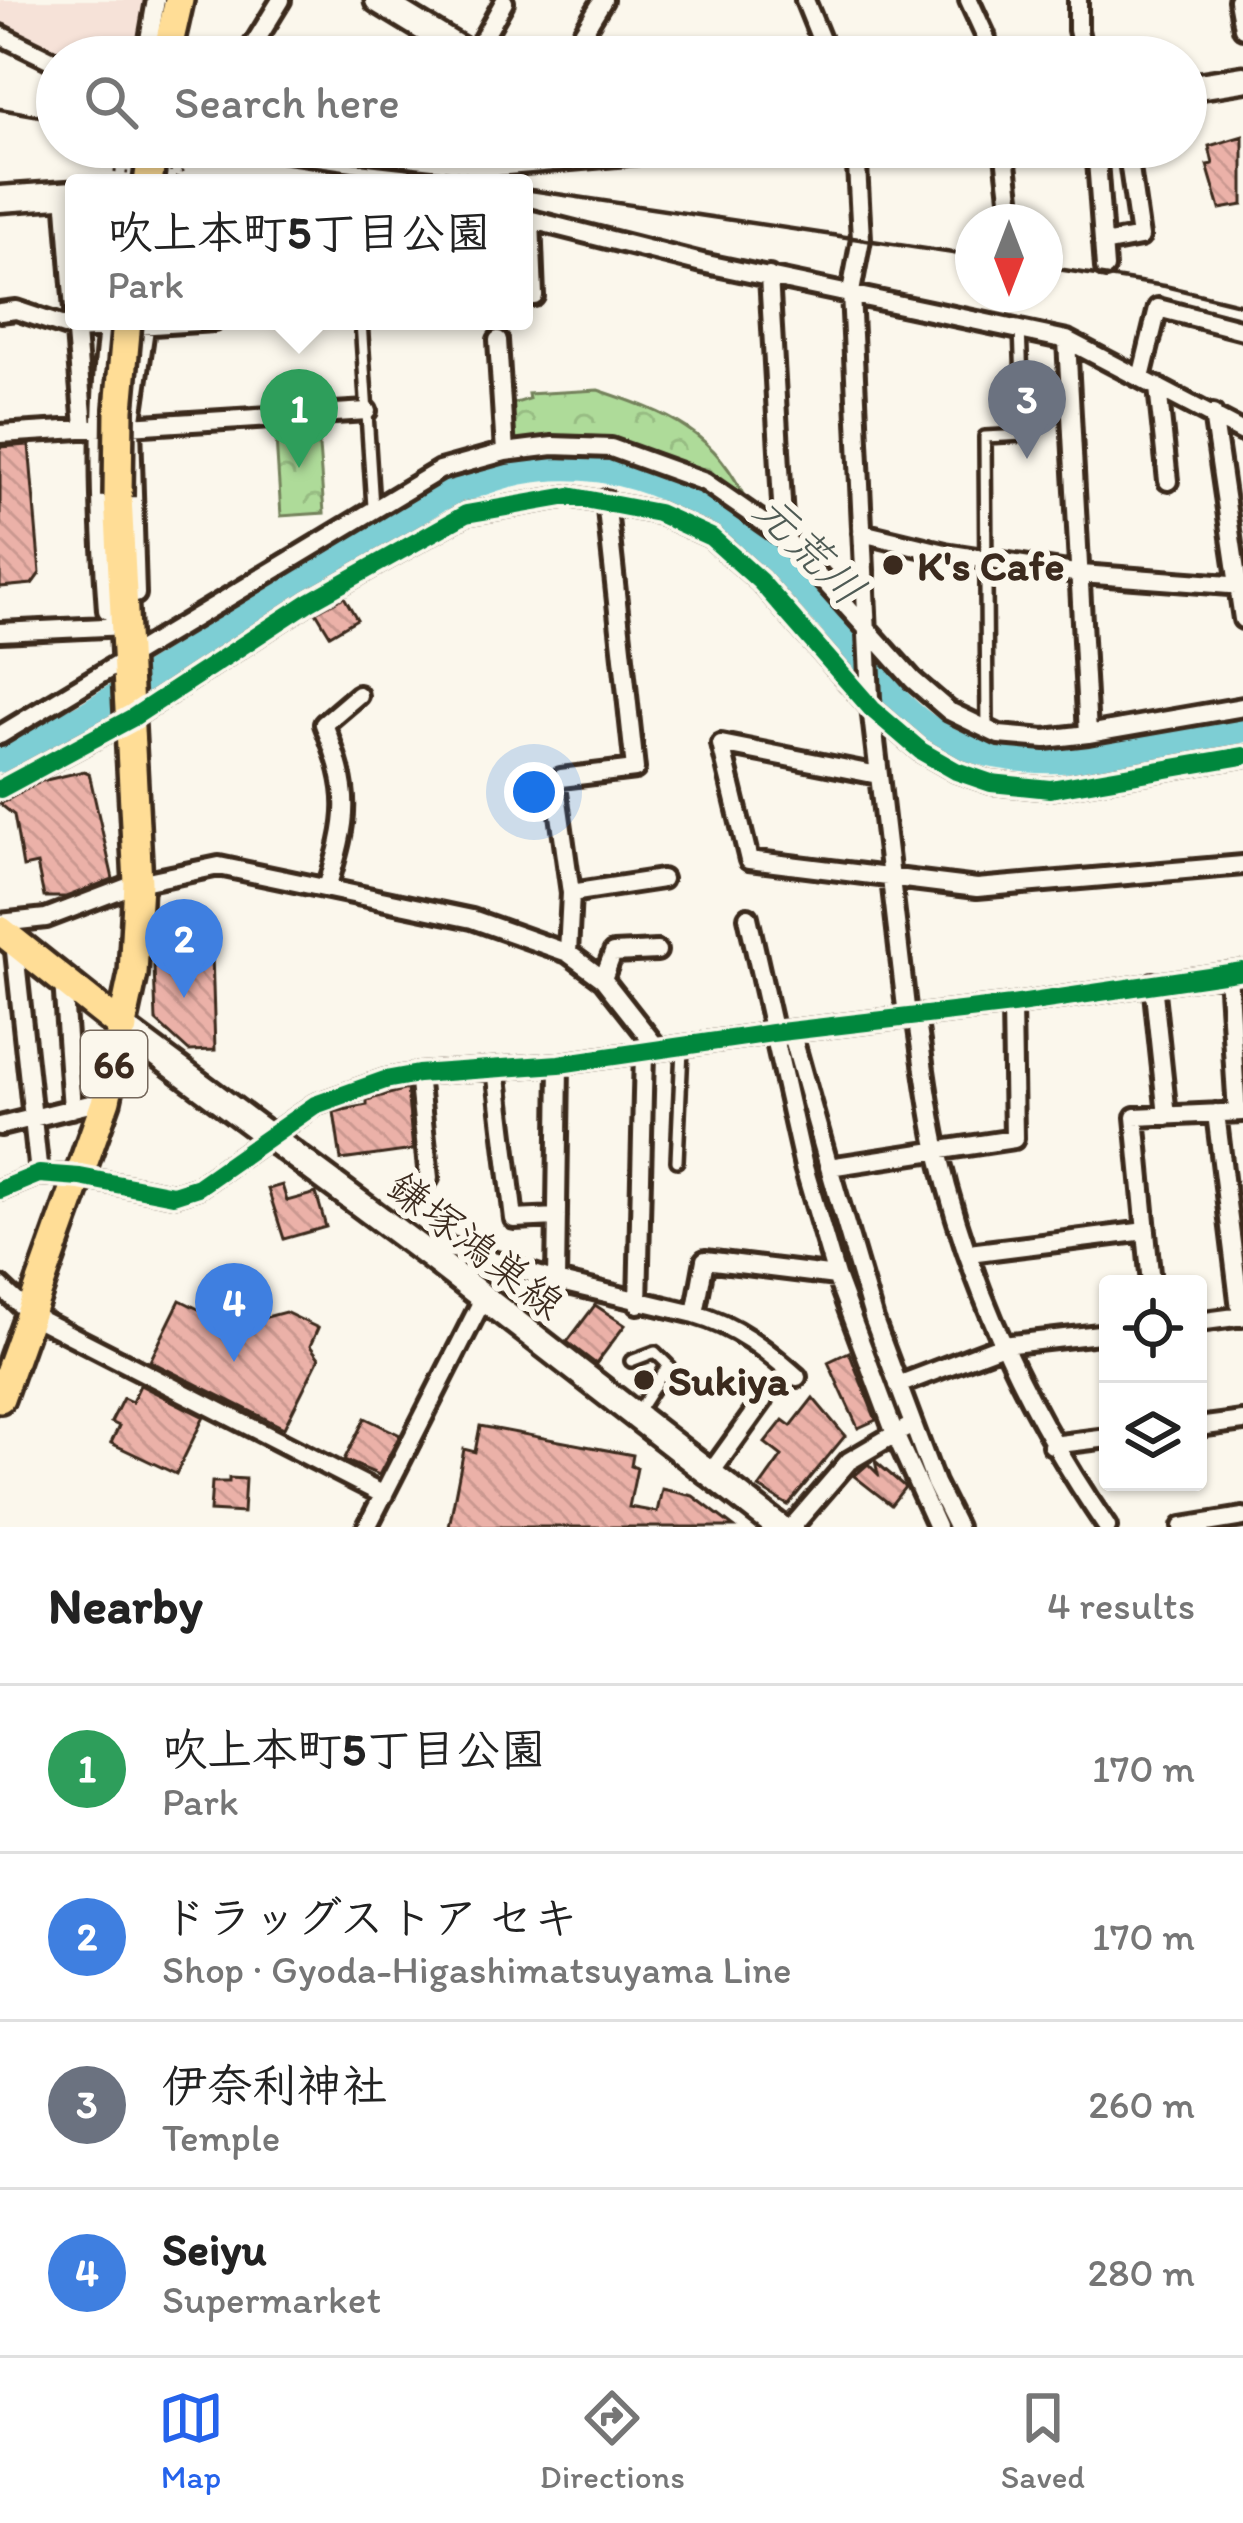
<!DOCTYPE html>
<html lang="en">
<head>
<meta charset="utf-8">
<style>
  :root { --surface:#fff; --page:#f2f2f2; --text:#222; --muted:#767676; --line:#e0e0e0; --accent:#2563eb }
  body { margin:0; font-family:Itim,"Klee One",sans-serif; background:var(--page); color:var(--text) }
  .controls { position:absolute; right:36px; bottom:36px; display:grid; overflow:hidden; border-radius:12px; box-shadow:0 3px 9px #0004 }
  .controls button { width:108px; height:108px; display:grid; place-items:center; padding:0; border:0; border-bottom:3px solid var(--line); background:var(--surface); color:var(--text); font:60px sans-serif }
  .compass { position:absolute; left:955px; top:204px; width:108px; height:108px; border-radius:50%; background:var(--surface); box-shadow:0 3px 9px #0004; rotate:180deg }
  .you { position:absolute; left:534px; top:792px; width:42px; height:42px; margin:-30px; border:9px solid #fff; border-radius:50%; background:#1a73e8; box-shadow:0 0 0 18px #1a73e833 }
  .badge { display:grid; place-items:center; width:78px; height:78px; border-radius:50%; background:var(--accent); color:#fff; font-size:39px; font-weight:700 }
  .pin { position:absolute; translate:-50% -99px; filter:drop-shadow(0 3px 6px #0008) }
  .pin::after { content:''; position:absolute; top:63px; width:42px; height:36px; background:inherit; clip-path:polygon(0 0,100% 0,50% 100%) }
  .popup { position:absolute; left:65px; top:174px; width:468px; height:156px; box-sizing:border-box; display:grid; place-content:center; border-radius:12px; background:var(--surface); filter:drop-shadow(0 3px 9px #0005); font-size:39px; white-space:nowrap; color:var(--muted) }
  .popup b { font-size:45px; color:var(--text) }
  .popup::after { content:''; position:absolute; left:50%; top:100%; margin-left:-24px; border:24px solid transparent; border-top-color:var(--surface) }
  .list { margin:0; padding:0; list-style:none }
  h2 { display:flex; justify-content:space-between; align-items:center; height:156px; margin:0; padding:0 48px; font-size:51px }
  h2 small { font-size:39px; font-weight:400; color:var(--muted) }
  .list li { display:grid; grid-template-columns:78px 1fr auto; gap:36px; align-items:center; box-sizing:border-box; height:168px; padding:0 48px; border-top:3px solid var(--line) }
  .list b { display:block; font-size:45px; white-space:nowrap }
  .list p { margin:0; font-size:39px; white-space:nowrap; color:var(--muted) }
  .list em { font-size:39px; font-style:normal; color:var(--muted) }
  .icon { flex:none; width:66px; height:66px; fill:none; stroke:currentColor; stroke-width:2; stroke-linecap:round; stroke-linejoin:round }
  .map { position:relative; flex:none; width:1243px; height:1527px; overflow:hidden }
  .search { position:absolute; background:var(--surface); box-shadow:0 3px 9px #0004; left:36px; right:36px; top:36px; height:132px; display:flex; align-items:center; gap:30px; box-sizing:border-box; padding:0 42px; border-radius:66px; color:var(--muted); font-size:45px }
  .sheet { height:828px; background:var(--surface) }
  nav { display:flex; justify-content:space-around; align-items:center; box-sizing:border-box; height:168px; border-top:3px solid var(--line); background:var(--surface); font-size:33px; color:var(--muted) }
  nav a { display:grid; justify-items:center; gap:6px }
  nav .on { color:var(--accent) }
  .map>svg:first-child { display:block }
  .built { fill:#f6e2d8 }
  .park { fill:url(#park-crowns); stroke:#74825c; stroke-width:3 }
  .lines { fill:none; stroke-linecap:round; stroke-linejoin:round }
  .stream { stroke:#638c8b; stroke-width:4.5 }
  .river { stroke:#7dced4; stroke-width:27 }
  .building { fill:url(#building-back-hatch); stroke:#3b2a1e; stroke-width:3 }
  .lane-casing { stroke:#3b2a1e; stroke-width:18 }
  .street-casing { stroke:#3b2a1e; stroke-width:26 }
  .secondary-casing { stroke:#3b2a1e; stroke-width:33 }
  .primary-casing { stroke:#3b2a1e; stroke-width:36 }
  .path { stroke:#3b2a1e; stroke-width:3; stroke-dasharray:3 9; stroke-linecap:butt }
  .lane { stroke:#fbf7ec; stroke-width:9 }
  .street { stroke:#fbf7ec; stroke-width:16 }
  .secondary { stroke:#fbf7ec; stroke-width:24 }
  .primary { stroke:#ffdd96; stroke-width:27 }
  .rail { stroke:#3b2a1e; stroke-width:4.5 }
  .primary-bridge-casing { stroke:#3b2a1e; stroke-width:36; stroke-linecap:butt }
  .primary-bridge { stroke:#ffdd96; stroke-width:27 }
  .cycleway-casing { stroke:#fbf7ec; stroke-width:26 }
  .cycleway { stroke:#00873e; stroke-width:18 }
  .poi-dot { fill:#3b2a1e; stroke:#fbf7ec; stroke-width:4.5 }
  .labels { text-anchor:middle; dominant-baseline:central; stroke-width:12; stroke-linejoin:round; paint-order:stroke }
  .shield { fill:#fbf7ec; stroke:#75685c; stroke-width:3 }
  .shield-label { font-size:39px; font-weight:bold; fill:#3b2a1e }
  .poi-label { font-size:42px; font-weight:bold; fill:#3b2a1e; stroke:#fbf7ec; text-anchor:start }
  .street-label { font-size:42px; fill:#3b2a1e; stroke:#fbf7ec }
  .water-label { font-size:45px; font-style:italic; fill:#4f5b55; stroke:#fbf7ec }
</style>
</head>
<body>
<div class="map">
<svg width="1243" height="1527" viewBox="0 0 1243 1527">
  <defs>
    <pattern id="park-crowns" width="20" height="18" patternUnits="userSpaceOnUse" patternTransform="scale(3)"><rect width="20" height="18" fill="#aedb99"/><path d="M2 6a3 3 0 1 1 6 0M12 15a3 3 0 1 1 6 0" fill="none" stroke="#97bc83"/></pattern>
    <pattern id="building-back-hatch" width="6" height="6" patternUnits="userSpaceOnUse" patternTransform="scale(3)"><rect width="6" height="6" fill="#ebb1a8"/><path d="M-1 5l2 2M0 0l6 6M5-1l2 2" fill="none" stroke="#ca9890"/></pattern>
  </defs>
  <rect width="100%" height="100%" fill="#fbf7ec"/>
  <filter id="ink" filterUnits="userSpaceOnUse"><feTurbulence type="fractalNoise" baseFrequency=".00833" numOctaves="2"/><feDisplacementMap in="SourceGraphic" scale="24" xChannelSelector="R" yChannelSelector="G"/><feConvolveMatrix kernelMatrix="1 2 1 2 8 2 1 2 1" color-interpolation-filters="sRGB"/></filter>
  <g filter="url(#ink)">
    <path class="built" d="M 0,0 L 147,0 L 132,57 L 60,57 L 0,27 Z"/>
    <path class="park" d="M 598,390 C 667,413 716,431 747,503 C 711,472 654,448 607,442 C 576,439 541,444 510,445 L 506,406 L 529,399 L 528,394 Z
      M 317,420 L 324,513 L 281,516 L 275,423 Z"/>
    <g class="lines">
      <path class="stream" d="M 691,520 L 699,502"/>
      <path class="river" d="M 0,759 L 88,714 L 437,499 C 471,486 505,471 542,468 C 661,456 754,533 828,618 C 867,664 904,726 965,747 C 1055,777 1153,747 1243,729"/>
    </g>
    <path class="building" d="M 1243,136 L 1243,205 L 1220,209 L 1207,165 L 1213,164 L 1209,146 Z
      M 29,445 L 40,573 L 32,584 L 0,587 L 0,447 Z
      M 344,597 L 357,619 L 330,635 L 316,612 Z
      M 84,771 L 89,773 L 113,879 L 66,897 L 44,897 L 37,864 L 23,867 L 14,815 L 0,804 L 42,781 Z
      M 212,953 L 215,1050 L 189,1051 L 156,1021 L 154,966 L 163,966 L 163,955 Z
      M 407,1089 L 413,1150 L 341,1160 L 334,1112 L 367,1105 L 367,1100 Z
      M 282,1185 L 287,1201 L 316,1193 L 326,1227 L 284,1239 L 268,1189 Z
      M 180,1300 L 233,1326 L 285,1312 L 318,1328 L 310,1346 L 319,1358 L 284,1428 L 150,1361 Z
      M 595,1305 L 625,1325 L 596,1364 L 567,1342 Z
      M 849,1352 L 876,1420 L 858,1428 L 828,1362 Z
      M 140,1385 L 204,1417 L 176,1474 L 111,1443 L 119,1426 L 111,1422 L 123,1398 L 132,1402 Z
      M 813,1398 L 845,1436 L 788,1505 L 759,1488 L 782,1456 L 765,1443 L 783,1420 L 791,1426 Z
      M 365,1418 L 400,1435 L 379,1475 L 344,1460 Z
      M 480,1426 L 633,1455 L 631,1466 L 637,1468 L 629,1507 L 657,1512 L 662,1489 L 693,1496 L 734,1527 L 449,1527 L 464,1449 L 475,1452 Z
      M 875,1461 L 905,1487 L 891,1505 L 854,1476 L 868,1464 L 878,1474 Z
      M 229,1478 L 245,1479 L 243,1513 L 210,1511 L 212,1482 L 229,1482 Z"/>
    <g class="lines">
      <defs>
        <path id="lane" d="M 361,321 L 373,507
          M 987,729 L 985,437 L 1024,435 L 1020,328
          M 677,1161 L 682,1048
          M 631,1361 L 655,1352 L 668,1365 L 638,1412"/>
        <path id="street" d="M 805,0 L 828,57
          M 969,0 L 985,35 L 990,57
          M 1078,0 L 1078,30 L 1084,57
          M 1238,0 L 1243,28
          M 0,35 L 57,63
          M 146,57 L 156,0
          M 246,57 L 281,0
          M 473,57 L 504,2
          M 568,57 L 603,0
          M 856,147 L 861,239 L 851,292 L 870,698 L 907,1016
          M 1004,147 L 1013,222
          M 1096,147 L 1105,268
          M 65,194 L 74,310
          M 524,218 L 702,263 L 1067,340 L 1243,432
          M 1103,244 L 1140,237 L 1127,147
          M 769,276 L 784,537
          M 524,296 L 534,296 L 531,220
          M 0,312 L 16,310 L 76,330 L 214,321
          M 75,321 L 84,427
          M 109,321 C 96,416 100,515 107,610 L 125,622
          M 498,340 L 505,452
          M 1067,340 L 1088,734
          M 1141,378 L 1158,308 L 1243,330
          M 1158,387 L 1168,481
          M 1213,414 L 1243,619
          M 0,434 L 367,411
          M 862,533 L 945,553 L 1081,574 L 1243,586
          M 136,594 L 131,426 L 146,321
          M 0,632 L 126,626
          M 0,735 L 440,470 L 505,452 L 553,446 L 611,448 L 705,482 L 784,537 L 913,680 L 949,711 L 999,735 L 1045,739 L 1088,734 L 1243,707
          M 878,775 L 721,744 L 749,860 L 977,888 L 1243,865
          M 0,789 L 132,718 L 309,602 L 466,514 L 569,496 L 658,513 L 711,537 L 760,581 L 872,709 L 921,751 L 956,771 L 991,783 L 1050,789 L 1243,756
          M 327,888 C 349,816 352,795 324,724 L 358,695
          M 571,893 L 662,879
          M 748,917 L 804,1167 L 836,1276 L 895,1434 L 913,1425
          M 0,923 L 46,918 L 138,883 L 219,866 L 472,919 L 568,953 L 603,979 L 658,1049
          M 14,942 L 39,1174
          M 568,953 L 571,893 L 556,786 L 561,778 L 635,769 L 606,500
          M 1228,973 L 1237,1112
          M 603,979 L 613,953 L 657,951
          M 63,980 L 72,1109
          M 1153,983 L 1167,1116
          M 916,1015 C 923,1060 928,1107 938,1151 C 969,1286 1029,1414 1107,1527
          M 791,1031 L 829,1167
          M 496,1069 L 514,1219 L 557,1217
          M 418,1074 L 429,1178
          M 1216,1113 L 1241,1317
          M 0,1126 L 106,1100
          M 0,1190 L 39,1174 L 80,1177 L 173,1195 L 198,1187 L 315,1105 L 385,1080 L 418,1074 L 559,1064 L 772,1033 L 1012,1005 L 1243,971
          M 969,1253 L 1146,1231
          M 430,1256 L 448,1247 L 556,1281 L 559,1064
          M 556,1281 L 695,1314 L 705,1260 L 836,1276
          M 1151,1284 L 1135,1117 L 1243,1112
          M 0,1286 L 31,1315 L 384,1495
          M 638,1304 L 644,1052
          M 695,1314 C 737,1326 765,1349 797,1377
          M 1198,1322 L 1243,1316
          M 898,1385 L 1003,1345 L 1108,1333
          M 1198,1427 L 1243,1421
          M 1052,1445 L 1108,1438
          M 710,1474 L 763,1400
          M 367,1527 L 483,1299
          M 792,1527 L 849,1461 L 895,1434 L 937,1527
          M 957,1527 L 935,1483 L 874,1320 L 829,1167 L 1014,1139 L 1012,1005
          M 1182,1527 L 1243,1517"/>
        <path id="secondary" d="M 378,0 L 472,57
          M 1186,88 L 1243,79
          M 356,147 L 495,163 L 680,147
          M 0,199 L 74,194
          M 123,1028 L 430,1256 L 779,1527"/>
        <path id="primary" d="M 166,57 L 179,0
          M 148,183 L 153,147
          M 0,930 L 123,1028
          M 0,1398 L 106,1100 L 133,974 L 138,883 L 118,497"/>
      </defs>
      <use href="#lane" class="lane-casing"/>
      <use href="#street" class="street-casing"/>
      <use href="#secondary" class="secondary-casing"/>
      <use href="#primary" class="primary-casing"/>
      <path class="path" d="M 126,167 L 112,164 L 111,171 L 128,173
        M 169,170 L 183,172 L 182,178 L 170,177"/>
      <use href="#lane" class="lane"/>
      <use href="#street" class="street"/>
      <use href="#secondary" class="secondary"/>
      <use href="#primary" class="primary"/>
      <path class="rail" d="M 0,109 L 57,119
        M 177,147 L 427,183
        M 410,172 L 481,183
        M 524,189 L 973,256
        M 1045,267 L 1165,286 L 1243,305"/>
      <defs>
        <path id="primary-bridge" d="M 118,497 L 119,409 L 127,321"/>
      </defs>
      <use href="#primary-bridge" class="primary-bridge-casing"/>
      <use href="#primary-bridge" class="primary-bridge"/>
      <defs>
        <path id="cycleway" d="M 0,789 L 132,718 L 309,602 L 466,514 L 569,496 L 658,513 L 711,537 L 760,581 L 872,709 L 921,751 L 956,771 L 991,783 L 1050,789 L 1243,756
          M 0,1190 L 39,1174 L 80,1177 L 173,1195 L 198,1187 L 315,1105 L 385,1080 L 418,1074 L 559,1064 L 772,1033 L 1012,1005 L 1243,971"/>
      </defs>
      <use href="#cycleway" class="cycleway-casing"/>
      <use href="#cycleway" class="cycleway"/>
    </g>
  </g>
  <g class="poi-dot">
    <circle cx="893" cy="565" r="12"/>
    <circle cx="644" cy="1380" r="12"/>
  </g>
  <g class="labels">
    <rect class="shield" x="81" y="1031" width="66" height="66" rx="9"/>
    <g class="shield-label">
      <text x="114" y="1064">66</text>
    </g>
    <g class="poi-label">
      <text x="917" y="565">K's Cafe</text>
      <text x="668" y="1380">Sukiya</text>
    </g>
    <g class="street-label">
      <text transform="translate(476 1245) rotate(38)">鎌塚鴻巣線</text>
    </g>
    <g class="water-label">
      <text transform="translate(810 549) rotate(45)">元荒川</text>
    </g>
  </g>
</svg>
<div class="controls">
<button><svg class="icon" aria-label="locate" viewBox="0 0 24 24"><circle cx="12" cy="12" r="6"/><path d="M12 2v4M12 18v4M2 12h4M18 12h4"/></svg></button>
<button><svg class="icon" aria-label="layers" viewBox="0 0 24 24"><path d="M12 4l9 5-9 5-9-5zM3 14l9 5 9-5"/></svg></button>
</div>
<svg class="compass" viewBox="-18 -18 36 36"><path d="M0-13l5 13h-10z" fill="#e53935"/><path d="M0 13l5-13h-10z" fill="#767676"/></svg>
<div class="you"></div>
<div class="pin badge" style="left:299px;top:468px;background:#2e9e5b">1</div>
<div class="popup"><b>吹上本町5丁目公園</b>Park</div>
<div class="pin badge" style="left:184px;top:998px;background:#3f7fe0">2</div>
<div class="pin badge" style="left:1027px;top:459px;background:#6b7280">3</div>
<div class="pin badge" style="left:234px;top:1362px;background:#3f7fe0">4</div>
<div class="search"><svg class="icon" aria-label="search" viewBox="0 0 24 24"><circle cx="10" cy="10" r="6"/><path d="M15 15l6 6"/></svg>Search here</div>
</div>
<section class="sheet">
<h2>Nearby<small>4 results</small></h2>
<ul class="list">
<li><span class="badge" style="background:#2e9e5b">1</span><div><b>吹上本町5丁目公園</b><p>Park</p></div><em>170 m</em></li>
<li><span class="badge" style="background:#3f7fe0">2</span><div><b>ドラッグストア セキ</b><p>Shop · Gyoda-Higashimatsuyama Line</p></div><em>170 m</em></li>
<li><span class="badge" style="background:#6b7280">3</span><div><b>伊奈利神社</b><p>Temple</p></div><em>260 m</em></li>
<li><span class="badge" style="background:#3f7fe0">4</span><div><b>Seiyu</b><p>Supermarket</p></div><em>280 m</em></li>
</ul>
</section>
<nav>
<a class="on"><svg class="icon" aria-label="map" viewBox="0 0 24 24"><path d="M3 6l6-2 6 2 6-2v14l-6 2-6-2-6 2zM9 4v14M15 6v14"/></svg>Map</a>
<a><svg class="icon" aria-label="directions" viewBox="0 0 24 24"><path d="M12 3l9 9-9 9-9-9zM9 14v-3h6M13 9l2 2-2 2"/></svg>Directions</a>
<a><svg class="icon" aria-label="saved" viewBox="0 0 24 24"><path d="M7 4h10v16l-5-4-5 4z"/></svg>Saved</a>
</nav>
</body>
</html>
